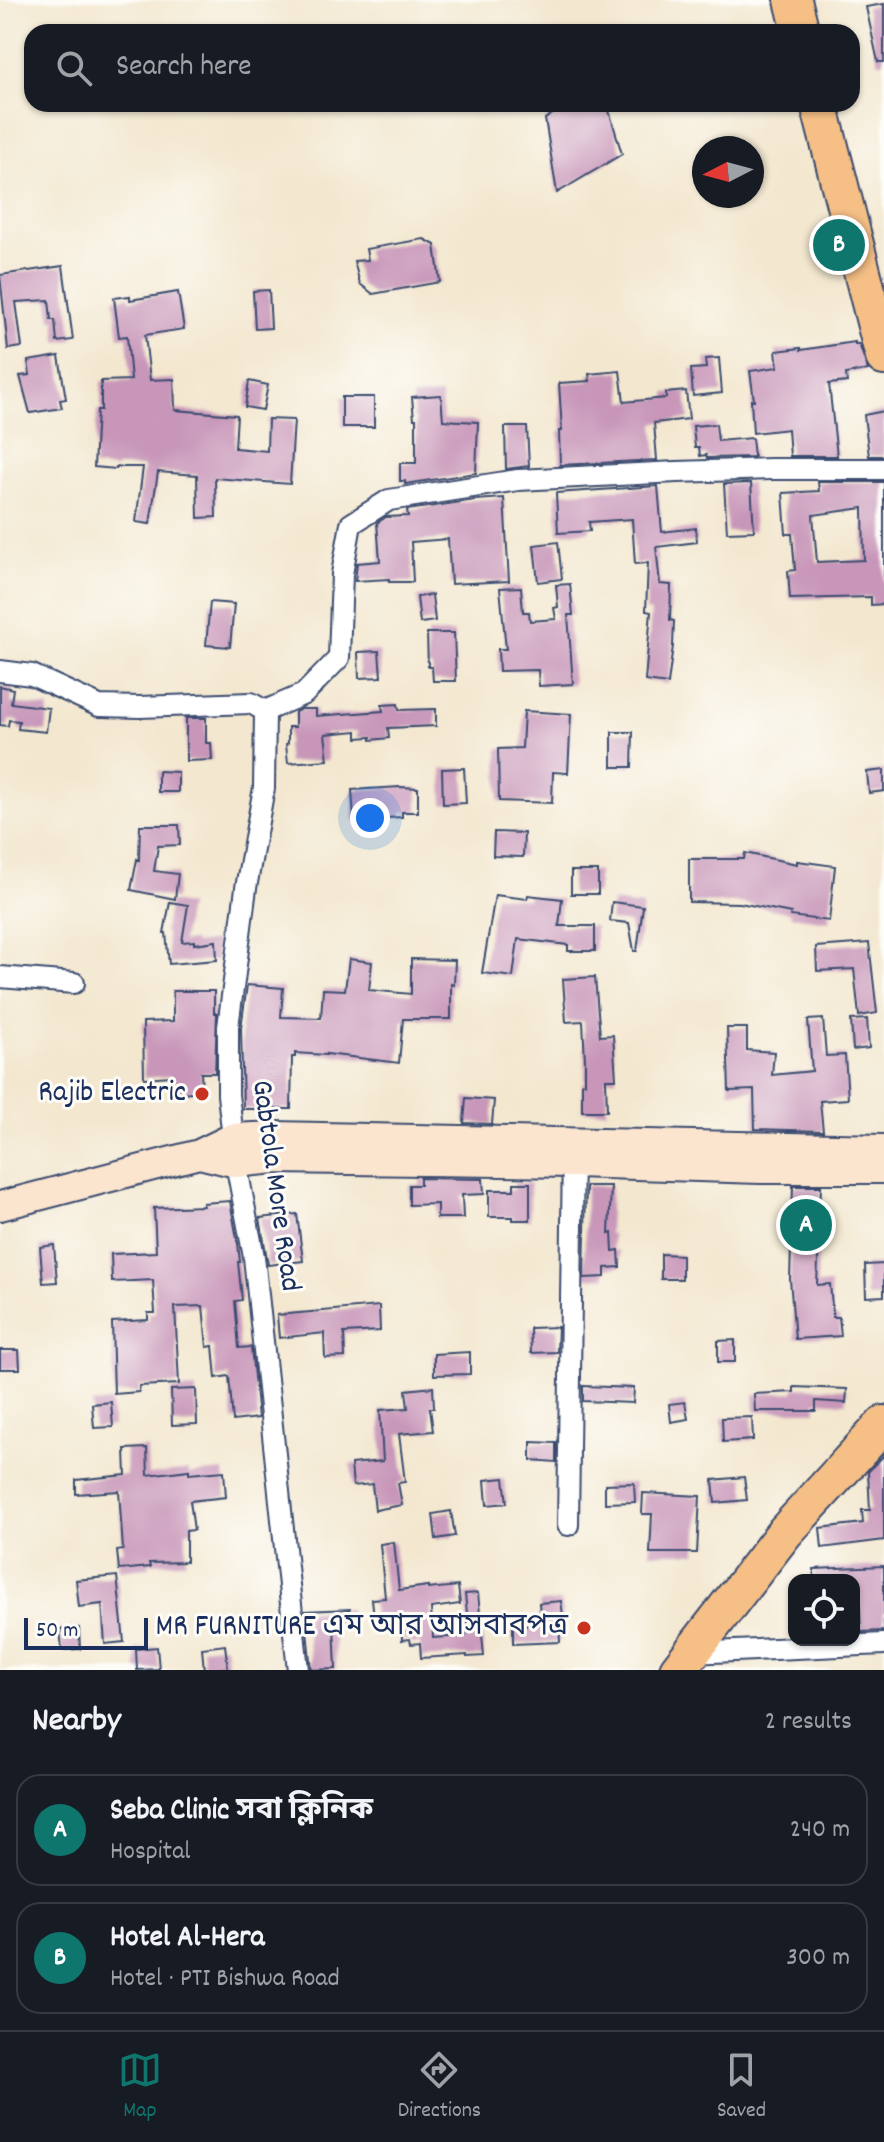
<!DOCTYPE html>
<html lang="en">
<head>
<meta charset="utf-8">
<style>
  :root { --surface:#171b24; --page:#20242c; --text:#f1f3f6; --muted:#9ea1a6; --line:#363941; --accent:#0f766e }
  body { margin:0; font-family:Dekko,"Noto Sans Bengali",sans-serif; background:var(--page); color:var(--text) }
  .controls { position:absolute; right:24px; bottom:24px; display:grid; overflow:hidden; border-radius:16px; box-shadow:0 2px 6px #0004 }
  .controls button { width:72px; height:72px; display:grid; place-items:center; padding:0; border:0; border-bottom:2px solid var(--line); background:var(--surface); color:var(--text); font:40px sans-serif }
  .compass { position:absolute; left:692px; top:136px; width:72px; height:72px; border-radius:50%; background:var(--surface); box-shadow:0 2px 6px #0004; rotate:264deg }
  .scale { position:absolute; left:24px; bottom:20px; width:124px; box-sizing:border-box; padding-left:8px; border:4px solid #1b2f5e; border-top:0; font-size:22px; line-height:28px; white-space:nowrap; color:#1b2f5e; -webkit-text-stroke:6px #fdfcf7; paint-order:stroke }
  .you { position:absolute; left:370px; top:818px; width:28px; height:28px; margin:-20px; border:6px solid #fff; border-radius:50%; background:#1a73e8; box-shadow:0 0 0 12px #1a73e833 }
  .badge { display:grid; place-items:center; width:52px; height:52px; border-radius:50%; background:var(--accent); color:#fff; font-size:26px; font-weight:700 }
  .pin { position:absolute; translate:-50% -50%; border:4px solid #fff; box-shadow:0 2px 8px #0006 }
  .list { margin:0; padding:0; list-style:none }
  h2 { display:flex; justify-content:space-between; align-items:center; height:104px; margin:0; padding:0 32px; font-size:34px }
  h2 small { font-size:26px; font-weight:400; color:var(--muted) }
  .list li { display:grid; grid-template-columns:52px 1fr auto; gap:24px; align-items:center; box-sizing:border-box; height:112px; margin:0 16px 16px; padding:0 16px; border:2px solid var(--line); border-radius:24px }
  .list b { display:block; font-size:30px; white-space:nowrap }
  .list p { margin:0; font-size:26px; white-space:nowrap; color:var(--muted) }
  .list em { font-size:26px; font-style:normal; color:var(--muted) }
  .icon { flex:none; width:44px; height:44px; fill:none; stroke:currentColor; stroke-width:2; stroke-linecap:round; stroke-linejoin:round }
  .map { position:relative; flex:none; width:884px; height:1670px; overflow:hidden }
  .search { position:absolute; background:var(--surface); box-shadow:0 2px 6px #0004; left:24px; right:24px; top:24px; height:88px; display:flex; align-items:center; gap:20px; box-sizing:border-box; padding:0 28px; border-radius:24px; color:var(--muted); font-size:30px }
  .sheet { height:360px; background:var(--surface) }
  nav { display:flex; justify-content:space-around; align-items:center; box-sizing:border-box; height:112px; border-top:2px solid var(--line); background:var(--surface); font-size:22px; color:var(--muted) }
  nav a { display:grid; justify-items:center; gap:4px }
  nav .on { color:var(--accent) }
  .map>svg:first-child { display:block }
  .building { fill:#c896b9; fill-rule:evenodd }
  .lines { fill:none; stroke-linecap:round; stroke-linejoin:round }
  .street-casing { stroke:#3b4b6f; stroke-width:24 }
  .secondary-casing { stroke:#3b4b6f; stroke-width:32 }
  .highway-casing { stroke:#3b4b6f; stroke-width:40 }
  .street { stroke:#fff; stroke-width:20 }
  .secondary { stroke:#fbe5cf; stroke-width:28 }
  .highway { stroke:#f5bf86; stroke-width:36 }
  .poi-dot { fill:#c8321e; stroke:#fdfcf7; stroke-width:3 }
  .labels { text-anchor:middle; dominant-baseline:central; stroke-width:6; stroke-linejoin:round; paint-order:stroke }
  .poi-label { font-size:30px; fill:#1b2f5e; stroke:#fdfcf7; text-anchor:end }
  .street-label { font-size:30px; fill:#1b2f5e; stroke:#fdfcf7 }
</style>
</head>
<body>
<div class="map">
<svg width="884" height="1670" viewBox="0 0 884 1670">
  <rect width="100%" height="100%" fill="#fdfcf7"/>
  <filter id="ink" filterUnits="userSpaceOnUse"><feTurbulence type="fractalNoise" baseFrequency=".0125" numOctaves="2"/><feDisplacementMap in="SourceGraphic" scale="16" xChannelSelector="R" yChannelSelector="G"/><feConvolveMatrix kernelMatrix="1 2 1 2 8 2 1 2 1" color-interpolation-filters="sRGB"/></filter>
  <filter id="wash" filterUnits="userSpaceOnUse"><feTurbulence type="fractalNoise" baseFrequency=".006" numOctaves="4" result="noise"/><feDisplacementMap in="SourceGraphic" scale="32" xChannelSelector="R" yChannelSelector="G"/><feGaussianBlur stdDeviation="1.8" result="paint"/><feColorMatrix in="noise" values="0 0 0 0 0 0 0 0 0 0 0 0 0 0 0 0 0 1.4 0 .05"/><feComposite in="paint" operator="in"/></filter>
  <g filter="url(#wash)">
    <rect width="100%" height="100%" fill="#f3e7cf"/>
    <g id="blocks">
      <path class="building" d="M 884,4 L 884,62 L 878,62 L 866,7 Z
        M 567,104 L 607,104 L 622,154 L 557,193 L 545,119 Z
        M 424,239 L 435,245 L 440,282 L 373,294 L 360,284 L 354,261 L 368,260 L 366,249 Z
        M 63,266 L 73,340 L 57,342 L 55,320 L 51,320 L 49,300 L 16,302 L 22,347 L 8,349 L 0,275 Z
        M 269,290 L 271,328 L 255,329 L 253,291 Z
        M 178,292 L 184,329 L 145,335 L 150,380 L 174,379 L 175,410 L 237,415 L 235,448 L 267,451 L 268,419 L 294,420 L 290,484 L 215,478 L 216,517 L 198,518 L 197,475 L 158,472 L 150,524 L 136,522 L 143,467 L 116,467 L 116,469 L 94,467 L 97,410 L 101,410 L 101,381 L 131,380 L 127,336 L 119,337 L 114,298 L 130,296 L 130,300 Z
        M 855,342 L 855,344 L 859,344 L 868,370 L 846,374 L 847,382 L 829,384 L 837,456 L 790,456 L 788,429 L 753,433 L 751,400 L 754,400 L 750,371 L 778,367 L 776,351 L 801,348 L 801,350 Z
        M 59,356 L 66,399 L 60,400 L 62,408 L 30,413 L 20,376 L 30,375 L 28,361 Z
        M 719,358 L 722,393 L 693,396 L 691,369 L 706,368 L 705,359 Z
        M 620,371 L 624,402 L 666,398 L 666,393 L 686,391 L 689,419 L 654,423 L 657,460 L 560,465 L 559,431 L 562,431 L 559,383 L 590,381 L 589,374 Z
        M 249,381 L 268,385 L 263,410 L 245,407 Z
        M 441,395 L 443,420 L 478,422 L 476,473 L 405,484 L 405,481 L 400,481 L 400,463 L 416,463 L 416,419 L 414,419 L 412,397 Z
        M 342,397 L 374,397 L 374,427 L 342,427 Z
        M 884,411 L 884,456 L 869,456 L 864,415 Z
        M 716,424 L 718,441 L 752,438 L 754,457 L 707,458 L 706,455 L 700,456 L 699,447 L 695,447 L 693,426 Z
        M 505,427 L 527,427 L 529,466 L 506,469 Z
        M 818,482 L 884,482 L 884,604 L 871,605 L 871,597 L 790,599 L 788,571 L 795,570 L 792,534 L 786,534 L 783,493 L 819,491 ZM 863,508 L 864,560 L 817,562 L 813,515 Z
        M 751,483 L 754,531 L 727,532 L 724,484 Z
        M 658,486 L 662,532 L 696,528 L 697,542 L 656,547 L 660,584 L 671,585 L 670,620 L 674,621 L 673,646 L 668,684 L 645,681 L 651,612 L 646,611 L 648,563 L 635,564 L 632,519 L 589,522 L 590,531 L 558,533 L 556,493 Z
        M 504,498 L 509,581 L 451,584 L 448,539 L 411,542 L 413,582 L 389,582 L 389,579 L 355,581 L 357,563 L 380,561 L 377,523 L 386,517 L 408,516 L 407,510 L 475,500 Z
        M 558,542 L 562,579 L 538,582 L 534,545 Z
        M 570,584 L 573,615 L 568,615 L 573,684 L 539,686 L 538,670 L 499,671 L 498,649 L 506,649 L 500,588 L 521,587 L 523,612 L 529,612 L 530,621 L 556,619 L 554,608 L 558,607 L 556,585 Z
        M 432,595 L 435,621 L 420,623 L 417,597 Z
        M 210,602 L 234,604 L 230,647 L 206,645 Z
        M 427,633 L 454,633 L 456,681 L 433,681 L 432,667 L 428,667 Z
        M 379,651 L 381,677 L 359,678 L 358,652 Z
        M 0,686 L 13,689 L 11,703 L 49,708 L 46,732 L 18,729 L 19,721 L 9,720 L 8,726 L 0,725 Z
        M 398,704 L 399,710 L 436,709 L 436,726 L 388,728 L 389,738 L 371,740 L 371,737 L 357,738 L 357,731 L 325,734 L 328,760 L 288,763 L 286,744 L 288,743 L 288,727 L 295,727 L 295,712 L 301,709 L 316,709 L 316,716 L 383,711 L 382,705 Z
        M 524,711 L 571,714 L 568,773 L 553,772 L 552,803 L 499,801 L 498,749 L 522,748 Z
        M 186,718 L 206,718 L 206,743 L 211,743 L 212,760 L 186,761 Z
        M 612,732 L 633,732 L 632,767 L 612,767 Z
        M 464,768 L 466,803 L 443,804 L 442,769 Z
        M 884,770 L 884,791 L 869,793 L 867,772 Z
        M 158,771 L 178,772 L 178,792 L 158,792 Z
        M 400,787 L 418,788 L 418,812 L 402,812 L 402,817 L 354,820 L 352,790 Z
        M 140,825 L 179,825 L 180,845 L 158,846 L 154,871 L 178,874 L 175,899 L 131,890 L 137,859 L 139,860 Z
        M 494,832 L 524,833 L 523,857 L 493,856 Z
        M 745,853 L 797,864 L 797,861 L 835,866 L 829,921 L 790,916 L 791,913 L 740,903 L 689,902 L 689,859 L 744,859 Z
        M 571,871 L 598,871 L 598,894 L 571,894 Z
        M 495,895 L 527,899 L 528,895 L 562,899 L 559,926 L 595,926 L 595,951 L 568,951 L 568,945 L 518,939 L 513,977 L 482,973 Z
        M 170,902 L 188,905 L 182,942 L 194,941 L 194,944 L 216,941 L 217,960 L 169,964 L 166,933 L 164,933 Z
        M 612,902 L 643,906 L 637,951 L 634,951 L 629,923 L 610,921 Z
        M 869,943 L 877,1013 L 859,1016 L 854,969 L 817,971 L 816,947 Z
        M 349,959 L 372,962 L 369,990 L 411,994 L 411,959 L 455,960 L 454,985 L 451,984 L 451,1019 L 403,1019 L 399,1063 L 326,1054 L 326,1055 L 295,1053 L 295,1057 L 292,1057 L 291,1109 L 243,1109 L 241,1028 L 247,985 L 283,988 L 281,1017 L 321,1018 L 323,989 L 345,990 Z
        M 595,977 L 600,1036 L 613,1035 L 616,1079 L 606,1079 L 607,1111 L 582,1111 L 582,1083 L 585,1083 L 585,1061 L 583,1021 L 566,1022 L 563,979 Z
        M 173,991 L 214,991 L 214,1013 L 217,1013 L 215,1073 L 201,1073 L 202,1091 L 171,1094 L 170,1076 L 144,1078 L 143,1022 L 173,1021 Z
        M 823,1019 L 826,1056 L 845,1055 L 848,1099 L 820,1101 L 823,1131 L 755,1129 L 754,1090 L 729,1091 L 727,1028 L 747,1028 L 747,1050 L 774,1052 L 772,1075 L 812,1071 L 808,1020 Z
        M 867,1019 L 869,1048 L 853,1050 L 851,1020 Z
        M 466,1098 L 494,1100 L 492,1124 L 464,1123 Z
        M 420,1178 L 483,1179 L 484,1194 L 462,1195 L 463,1218 L 437,1218 L 437,1204 L 409,1205 L 409,1185 L 420,1185 Z
        M 514,1183 L 530,1183 L 530,1220 L 513,1220 L 513,1217 L 489,1217 L 489,1190 L 514,1190 Z
        M 586,1186 L 611,1186 L 609,1234 L 612,1233 L 613,1251 L 619,1250 L 620,1267 L 605,1268 L 605,1277 L 584,1278 Z
        M 793,1186 L 821,1186 L 817,1285 L 830,1284 L 833,1317 L 839,1317 L 841,1336 L 795,1339 L 790,1279 Z
        M 230,1201 L 238,1244 L 240,1262 L 238,1262 L 242,1300 L 235,1301 L 239,1348 L 251,1347 L 258,1418 L 233,1421 L 229,1376 L 216,1378 L 213,1346 L 207,1347 L 203,1306 L 175,1307 L 179,1384 L 139,1386 L 139,1392 L 114,1394 L 112,1322 L 148,1320 L 148,1313 L 155,1313 L 153,1280 L 112,1282 L 111,1254 L 156,1252 L 154,1208 L 203,1206 L 203,1203 Z
        M 297,1214 L 303,1261 L 268,1265 L 260,1218 Z
        M 54,1245 L 57,1282 L 43,1283 L 40,1247 Z
        M 661,1254 L 682,1255 L 682,1279 L 661,1279 Z
        M 884,1264 L 884,1296 L 866,1297 L 865,1265 Z
        M 379,1306 L 380,1331 L 344,1333 L 345,1357 L 325,1358 L 324,1333 L 279,1338 L 277,1315 Z
        M 558,1327 L 557,1352 L 531,1353 L 530,1328 Z
        M 735,1340 L 735,1362 L 718,1362 L 718,1341 Z
        M 0,1350 L 19,1350 L 20,1369 L 0,1369 Z
        M 470,1352 L 470,1374 L 434,1375 L 434,1354 Z
        M 583,1386 L 634,1388 L 633,1403 L 583,1401 Z
        M 433,1387 L 434,1408 L 430,1408 L 433,1431 L 399,1434 L 405,1482 L 398,1483 L 402,1505 L 375,1510 L 372,1484 L 353,1486 L 351,1464 L 383,1461 L 380,1410 L 408,1408 L 406,1390 Z
        M 794,1387 L 847,1389 L 846,1403 L 816,1401 L 816,1411 L 755,1411 L 754,1394 L 794,1392 Z
        M 196,1389 L 197,1424 L 172,1425 L 171,1390 Z
        M 111,1402 L 113,1427 L 94,1428 L 92,1404 Z
        M 685,1402 L 688,1419 L 671,1422 L 669,1404 Z
        M 752,1417 L 753,1440 L 723,1442 L 722,1418 Z
        M 531,1442 L 556,1443 L 556,1462 L 531,1460 Z
        M 147,1448 L 148,1475 L 189,1470 L 189,1474 L 224,1471 L 226,1497 L 190,1501 L 194,1530 L 186,1531 L 186,1562 L 149,1563 L 150,1567 L 119,1570 L 117,1551 L 123,1550 L 119,1491 L 76,1494 L 76,1480 L 126,1475 L 125,1449 Z
        M 884,1455 L 884,1540 L 822,1548 L 820,1528 L 863,1523 L 862,1510 L 870,1510 L 868,1472 Z
        M 744,1477 L 747,1500 L 715,1503 L 713,1480 Z
        M 504,1478 L 507,1503 L 487,1505 L 485,1480 Z
        M 634,1483 L 635,1502 L 605,1503 L 605,1484 Z
        M 643,1493 L 700,1496 L 697,1553 L 650,1553 L 652,1514 L 642,1514 Z
        M 451,1511 L 455,1536 L 436,1539 L 433,1514 Z
        M 394,1542 L 399,1590 L 428,1586 L 428,1589 L 458,1586 L 460,1604 L 431,1608 L 433,1638 L 466,1636 L 466,1633 L 469,1633 L 465,1594 L 478,1593 L 484,1656 L 467,1657 L 467,1655 L 421,1658 L 420,1643 L 411,1644 L 410,1639 L 402,1640 L 401,1614 L 374,1617 L 372,1599 L 385,1598 L 380,1544 Z
        M 884,1566 L 884,1631 L 861,1632 L 859,1589 L 854,1589 L 854,1580 L 814,1580 L 814,1569 Z
        M 117,1576 L 124,1642 L 105,1644 L 102,1604 L 79,1607 L 76,1580 Z
        M 561,1601 L 564,1622 L 559,1622 L 560,1642 L 513,1644 L 513,1626 L 541,1624 L 539,1603 Z
        M 350,1609 L 350,1624 L 334,1624 L 336,1669 L 311,1670 L 305,1611 Z
        M 79,1628 L 80,1649 L 62,1650 L 60,1629 Z
        M 225,1645 L 228,1668 L 204,1670 L 202,1648 Z
        M 157,1647 L 159,1669 L 137,1670 L 136,1649 Z"/>
    </g>
  </g>
  <g filter="url(#ink)">
    <use href="#blocks" fill-opacity="0" stroke="#3b4b6f" stroke-width="2"/>
    <g class="lines">
      <defs>
        <path id="street" d="M 0,671 L 32,675 L 99,706 L 140,707 L 251,703 L 265,711
          M 265,711 L 264,788 L 246,888 L 228,1027 L 228,1095 L 236,1163 L 254,1257 L 298,1670
          M 265,711 L 304,694 L 339,658 L 342,574 L 351,524 L 389,500 L 518,480 L 677,472 L 772,469 L 884,469
          M 0,977 L 74,983
          M 568,1525 L 573,1150
          M 691,1653 L 884,1644"/>
        <path id="secondary" d="M 199,1154 L 236,1163 L 275,1159 L 574,1163 L 760,1169 L 884,1169
          M 0,1206 L 199,1154 L 232,1138 L 275,1136 L 884,1149"/>
        <path id="highway" d="M 793,0 L 801,32
          M 819,104 L 884,357
          M 678,1670 L 785,1532 L 884,1424"/>
      </defs>
      <use href="#street" class="street-casing"/>
      <use href="#secondary" class="secondary-casing"/>
      <use href="#highway" class="highway-casing"/>
      <use href="#street" class="street"/>
      <use href="#secondary" class="secondary"/>
      <use href="#highway" class="highway"/>
    </g>
  </g>
  <g class="poi-dot">
    <circle cx="202" cy="1094" r="8"/>
    <circle cx="584" cy="1628" r="8"/>
  </g>
  <g class="labels">
    <g class="poi-label">
      <text x="186" y="1094">Rajib Electric</text>
      <text x="568" y="1628">MR FURNITURE এম আর আসবাবপত্র</text>
    </g>
    <g class="street-label">
      <text transform="translate(274 1186) rotate(82)">Gabtola More Road</text>
    </g>
  </g>
</svg>
<div class="controls">
<button><svg class="icon" aria-label="locate" viewBox="0 0 24 24"><circle cx="12" cy="12" r="6"/><path d="M12 2v4M12 18v4M2 12h4M18 12h4"/></svg></button>
</div>
<svg class="compass" viewBox="-18 -18 36 36"><path d="M0-13l5 13h-10z" fill="#e53935"/><path d="M0 13l5-13h-10z" fill="#9ea1a6"/></svg>
<div class="scale">50 m</div>
<div class="you"></div>
<div class="pin badge" style="left:806px;top:1225px">A</div>
<div class="pin badge" style="left:839px;top:245px">B</div>
<div class="search"><svg class="icon" aria-label="search" viewBox="0 0 24 24"><circle cx="10" cy="10" r="6"/><path d="M15 15l6 6"/></svg>Search here</div>
</div>
<section class="sheet">
<h2>Nearby<small>2 results</small></h2>
<ul class="list">
<li><span class="badge">A</span><div><b>Seba Clinic সবা ক্লিনিক</b><p>Hospital</p></div><em>240 m</em></li>
<li><span class="badge">B</span><div><b>Hotel Al-Hera</b><p>Hotel · PTI Bishwa Road</p></div><em>300 m</em></li>
</ul>
</section>
<nav>
<a class="on"><svg class="icon" aria-label="map" viewBox="0 0 24 24"><path d="M3 6l6-2 6 2 6-2v14l-6 2-6-2-6 2zM9 4v14M15 6v14"/></svg>Map</a>
<a><svg class="icon" aria-label="directions" viewBox="0 0 24 24"><path d="M12 3l9 9-9 9-9-9zM9 14v-3h6M13 9l2 2-2 2"/></svg>Directions</a>
<a><svg class="icon" aria-label="saved" viewBox="0 0 24 24"><path d="M7 4h10v16l-5-4-5 4z"/></svg>Saved</a>
</nav>
</body>
</html>
